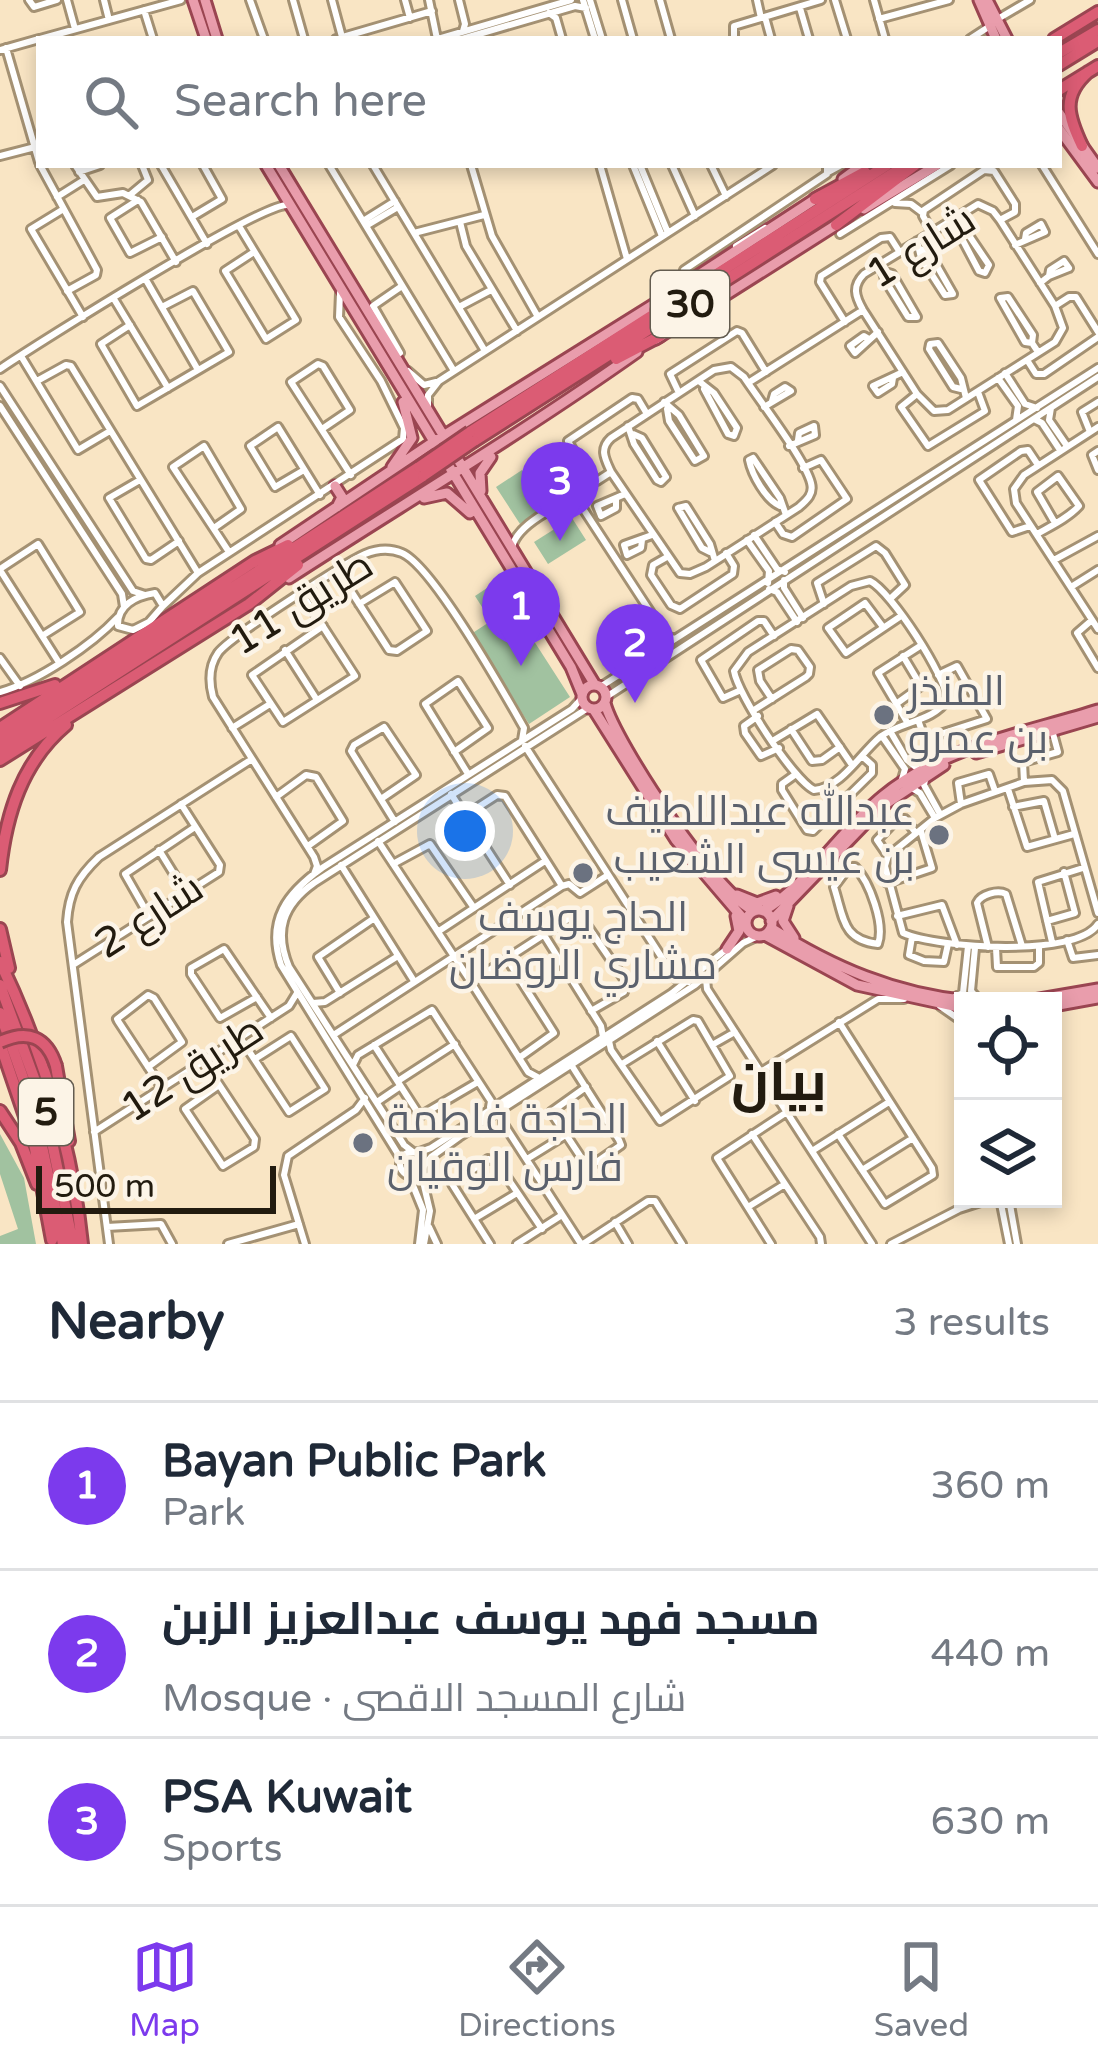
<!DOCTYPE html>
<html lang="en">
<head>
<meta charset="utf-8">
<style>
  :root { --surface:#fff; --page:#f6f6f7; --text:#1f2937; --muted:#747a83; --line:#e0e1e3; --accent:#7c3aed }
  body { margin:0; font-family:"Varela Round",Cairo,sans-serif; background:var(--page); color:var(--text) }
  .controls { position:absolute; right:36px; bottom:36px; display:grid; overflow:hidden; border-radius:0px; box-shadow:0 6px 18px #0003 }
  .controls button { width:108px; height:108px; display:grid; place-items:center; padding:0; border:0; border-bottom:3px solid var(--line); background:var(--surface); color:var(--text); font:60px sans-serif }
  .scale { position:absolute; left:36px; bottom:30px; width:240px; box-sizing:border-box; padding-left:12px; border:6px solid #221b0f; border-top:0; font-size:33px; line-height:42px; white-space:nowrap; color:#221b0f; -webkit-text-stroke:9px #fcf4e7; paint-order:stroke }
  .you { position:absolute; left:465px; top:831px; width:42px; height:42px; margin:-30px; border:9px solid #fff; border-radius:50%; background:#1a73e8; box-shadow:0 0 0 18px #1a73e833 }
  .badge { display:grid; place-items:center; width:78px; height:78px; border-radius:50%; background:var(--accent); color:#fff; font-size:39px; font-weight:700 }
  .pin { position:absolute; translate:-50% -99px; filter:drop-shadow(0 3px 6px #0008) }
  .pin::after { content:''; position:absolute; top:63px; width:42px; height:36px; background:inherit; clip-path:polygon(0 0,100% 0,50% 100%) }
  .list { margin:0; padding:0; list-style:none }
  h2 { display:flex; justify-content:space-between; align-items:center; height:156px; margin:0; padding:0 48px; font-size:51px }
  h2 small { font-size:39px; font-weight:400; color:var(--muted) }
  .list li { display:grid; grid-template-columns:78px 1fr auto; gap:36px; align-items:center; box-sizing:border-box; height:168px; padding:0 48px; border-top:3px solid var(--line) }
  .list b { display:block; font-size:45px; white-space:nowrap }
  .list p { margin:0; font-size:39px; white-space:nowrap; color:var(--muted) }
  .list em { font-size:39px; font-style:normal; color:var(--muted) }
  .icon { flex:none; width:66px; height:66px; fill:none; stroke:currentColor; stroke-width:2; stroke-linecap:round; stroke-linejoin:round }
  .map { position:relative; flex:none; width:1098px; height:1244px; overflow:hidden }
  .search { position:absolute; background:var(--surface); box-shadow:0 6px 18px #0003; left:36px; right:36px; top:36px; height:132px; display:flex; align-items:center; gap:30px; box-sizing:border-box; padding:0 42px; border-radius:0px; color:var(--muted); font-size:45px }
  .sheet { height:660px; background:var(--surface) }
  nav { display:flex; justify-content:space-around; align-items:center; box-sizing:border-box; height:168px; border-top:3px solid var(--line); background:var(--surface); font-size:33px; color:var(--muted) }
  nav a { display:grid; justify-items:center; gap:6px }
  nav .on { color:var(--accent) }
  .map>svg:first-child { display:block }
  .green { fill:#a1c2a0 }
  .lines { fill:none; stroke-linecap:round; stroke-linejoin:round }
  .minor-casing { stroke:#a49173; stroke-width:12 }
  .major-casing { stroke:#9a4551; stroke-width:15 }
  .highway-casing { stroke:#9a4551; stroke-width:16 }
  .minor { stroke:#fff; stroke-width:6 }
  .major { stroke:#e99dac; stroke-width:9 }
  .highway { stroke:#db5c74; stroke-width:10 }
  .highway-bridge-casing { stroke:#9a4551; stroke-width:16; stroke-linecap:butt }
  .highway-bridge { stroke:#db5c74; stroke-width:10 }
  .worship-dot { fill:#6b7280; stroke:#fcf4e7; stroke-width:4.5 }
  .labels { text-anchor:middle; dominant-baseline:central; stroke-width:9; stroke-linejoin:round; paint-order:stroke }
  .shield { fill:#fcf4e7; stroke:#635c50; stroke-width:3 }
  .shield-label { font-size:39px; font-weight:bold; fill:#221b0f }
  .street-label { font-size:42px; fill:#221b0f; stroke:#fcf4e7 }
  .worship-label { font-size:42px; fill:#5b616d; stroke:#fcf4e7; text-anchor:start }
  .district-label { font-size:54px; font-weight:bold; fill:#221b0f; stroke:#fcf4e7 }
</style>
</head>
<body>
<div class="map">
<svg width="1098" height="1244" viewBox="0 0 1098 1244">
  <rect width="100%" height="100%" fill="#f9e5c4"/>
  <path class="green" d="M 522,470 L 546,507 L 520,524 L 496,487 Z
    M 572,518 L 586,540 L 548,564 L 534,542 Z
    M 496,582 L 570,697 L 529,724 L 471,634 L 491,621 L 475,596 Z
    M 0,1134 L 24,1178 L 36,1244 L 0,1244 L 0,1236 L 18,1229 L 0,1174 Z"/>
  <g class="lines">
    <defs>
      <path id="minor" d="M 29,0 L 34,7 L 57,0
        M 67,0 L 75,29
        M 104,0 L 109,20
        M 250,0 L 264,39
        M 293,0 L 304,39
        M 332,0 L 342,37
        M 405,0 L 410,18
        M 429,0 L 437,39
        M 459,0 L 465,24 L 463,31
        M 583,0 L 595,39
        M 590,0 L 602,39
        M 622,0 L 633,39
        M 660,0 L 671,39
        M 757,0 L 761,18
        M 835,0 L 847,39
        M 874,0 L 885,39
        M 800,8 L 809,39
        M 144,10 L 153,39
        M 549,13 L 556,18 L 562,39
        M 765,17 L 771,39
        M 879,19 L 949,0
        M 996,20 L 1030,0
        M 40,39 L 181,0
        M 336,39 L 432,11
        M 438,39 L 571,0
        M 462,39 L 575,6 L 586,8
        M 734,39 L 734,26 L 821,0
        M 970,39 L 990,26
        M 6,48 L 39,162
        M 0,50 L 39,39
        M 0,156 L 39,146
        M 40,165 L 97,270 L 96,275 L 67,291
        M 75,165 L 97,197 L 123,193 L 141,202 L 176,262
        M 161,165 L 207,244
        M 329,165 L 454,371
        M 373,165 L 485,351
        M 471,165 L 492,236 L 538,317
        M 600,165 L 627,259
        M 633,165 L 662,236
        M 640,165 L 668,233
        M 672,165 L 695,216
        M 711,165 L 726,196
        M 1042,165 L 1098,254
        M 79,172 L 100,165
        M 828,172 L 841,165
        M 130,195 L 148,180 L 142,165
        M 57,197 L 84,180
        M 138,200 L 110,218 L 130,253 L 162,237
        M 895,203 L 911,204 L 923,213
        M 978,204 L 993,211 L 1000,220 L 1055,306 L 1063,328 L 1055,342 L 948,410 L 934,411 L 917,394 L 863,310 C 855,296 852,286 864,274 Z
        M 62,210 L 31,229 L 83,317
        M 192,217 L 222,199 L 203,165
        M 951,218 L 979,271 L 985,273 L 989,265 L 964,228 L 955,226
        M 363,221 L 395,201
        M 460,222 L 466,246 L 517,331
        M 239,226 L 296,320 L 266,339 L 225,271 L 254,252
        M 366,226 L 398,207
        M 931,230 L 923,216 L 924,210 L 984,170 L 994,171 L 1015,204 L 1015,212 L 1000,220
        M 414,233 L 484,215
        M 840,234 L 951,165
        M 917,241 L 921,258 L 945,295 L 953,294 L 929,252 L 920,249
        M 1015,245 L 1045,232 L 1041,224 L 1026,233 L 1025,239
        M 736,246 L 765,228
        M 881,264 L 885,280 L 908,317 L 917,317 L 892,274 L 885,272
        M 684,270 L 827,174 L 827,165
        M 146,280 L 198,370
        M 1040,283 L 1049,276 L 1050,270 L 1064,261 L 1069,268 L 1049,276
        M 114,299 L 168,388
        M 1055,306 L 1069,297 L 1076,297 L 1098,332
        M 459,307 L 491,290
        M 845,322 L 820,282 L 821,276 L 881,238 L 890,237 L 899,251
        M 130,325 L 101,344 L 137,406 L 229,352 L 193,291 L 162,307
        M 869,339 L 864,336 L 850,346 L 855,353 L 878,332
        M 1032,343 L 1025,342 L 1000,298 L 1008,297 L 1033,335 L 1032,343 L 1038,352
        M 400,353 L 373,306 L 402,286
        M 21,356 L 78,450 L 110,431
        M 1027,360 L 1036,374 L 1044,374 L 1098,337
        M 731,367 L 744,377 C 759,400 805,459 811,483 C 814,494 807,500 799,507 L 706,567 L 690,574 L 680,573 L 611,472 C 605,459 599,449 611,438 L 714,370 Z
        M 0,369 C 38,343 258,205 287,205
        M 408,371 L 424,385 L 436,382
        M 1005,373 L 1025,404 L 1037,408
        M 893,378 L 892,384 L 878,393 L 873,386 L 903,372
        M 998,378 L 1018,406 L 1016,420
        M 37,381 L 66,365 L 71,366 L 198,573
        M 700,382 L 714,393 L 737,428 L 734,436 L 728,434 L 704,389
        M 748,383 L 863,310
        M 0,386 L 133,591 L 145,595
        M 961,389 L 953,387 L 929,349 L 930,344 L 938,343 L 961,378 L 966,398
        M 679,393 L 670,374 L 737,331 L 742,333 L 766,372
        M 917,394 L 901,407 L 928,446 L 985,411 L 978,392
        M 664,402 L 679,415 L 704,456 L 695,461 L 669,421 L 667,409
        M 0,406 L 122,594 L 124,607
        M 428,407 L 428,395 L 439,381 L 773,165
        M 764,407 L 791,391 L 785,387 L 774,394 L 772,401
        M 1051,408 L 1049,420 L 1067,446
        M 1034,419 L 1042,423 L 1060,450
        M 628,426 L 634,444 L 657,480 L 661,482 L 666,477
        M 1098,427 L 1024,475 L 1014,489 L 1016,503 L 1098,629
        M 322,429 L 350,410 L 323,366 L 318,364 L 291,382 L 351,475
        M 1090,432 L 1082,412 L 1098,402
        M 633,434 L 642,438 L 666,477
        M 789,446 L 815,435 L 814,426 L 799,433 L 798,440
        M 1098,451 L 1092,455 L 1098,470
        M 753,458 L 780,498 L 786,515
        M 753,458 L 749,460 C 752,475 766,500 780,506
        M 304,470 L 275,487 L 250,446 L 278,427 L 320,495
        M 611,472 L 597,481 L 588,477 L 568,441 L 632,398 L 638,399 L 647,414
        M 140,480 L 109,498 L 146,559 L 151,560 L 179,541
        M 678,508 L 686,506 L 710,544 L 715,561
        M 678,508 L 702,548 L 710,552
        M 601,516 L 597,506 L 625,494
        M 601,516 L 616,508 L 616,500
        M 775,522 L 783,534 L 792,537 L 847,499 L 821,460 L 803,468
        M 1030,526 L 1012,532 L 979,480 L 1021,451 L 1028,450 L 1038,465
        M 214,528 L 241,509 L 204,446 L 173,467 L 229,552
        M 1037,534 C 1051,526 1068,518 1079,506 L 1058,476 L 1037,492 L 1055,523
        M 754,535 L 777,569 L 785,572
        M 747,540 L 769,571 L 768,583
        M 512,547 C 517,526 556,503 578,501 L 666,636 L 675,639
        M 627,555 L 624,545 L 652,535
        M 627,555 L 641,548 L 642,540
        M 667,557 L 653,565 L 651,575 L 671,605 L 680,609 L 733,574 L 734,566 L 726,553
        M 1054,560 L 1098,536
        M 0,569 L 38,544 L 80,612 L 42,636
        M 0,570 L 58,661
        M 338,571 L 389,650 L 397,651 L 427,631 L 395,582 L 359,604
        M 784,580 L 784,588 L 803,618
        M 870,581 C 891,591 947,678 947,700 C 933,722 901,721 880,737 C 860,754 841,788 814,790 C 793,779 738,695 734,671 L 748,652 L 851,586 Z
        M 1071,587 L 1098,570
        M 769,589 L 777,592 L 797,622
        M 155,593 L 163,606 L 149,622 L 133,630 L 118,626 C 117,605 136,596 155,593 Z
        M 302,594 L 355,676 L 283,722 L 252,675 L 323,626
        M 824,604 L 817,583 L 876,546 L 885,553 L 905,585 L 890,599
        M 163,606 L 198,573 L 403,439 L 404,428 L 381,381 L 339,317 L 340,293
        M 1092,620 L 1077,633 L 1098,668
        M 883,627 L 865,603 L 828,628 L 846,653 L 901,616
        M 285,650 L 317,700
        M 0,658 L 20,686
        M 600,687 L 1098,368
        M 741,690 L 723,698 L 701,660 L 758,621 L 764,621 L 774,636
        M 0,692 C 37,682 92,645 118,617
        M 606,697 L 1098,377
        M 896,704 L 921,686 L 903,656
        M 754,710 L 806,677 L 809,674 L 810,667 L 798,650 L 791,649 L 758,670 L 760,681 L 772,699
        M 758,716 L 744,726 L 745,733 L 761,756 L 779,748
        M 918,720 L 923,734 L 931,737 L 987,719 L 957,666 L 938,675
        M 907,722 L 878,673 L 920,646
        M 232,728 L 270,704
        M 791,729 L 812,761 L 822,760 L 840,747
        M 890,731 L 907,760 L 918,769
        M 882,736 L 905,769 L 902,779
        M 774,740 L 817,714 L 852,765
        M 525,746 L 675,978 L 688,982
        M 454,752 L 488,728 L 458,681 L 425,704 L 468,774
        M 796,774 L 782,784 L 782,790 L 807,830 L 813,831 L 872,773 L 872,765 L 862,756
        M 925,780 L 924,785 L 940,814
        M 1024,782 L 1023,762 L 1058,752 L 1052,730
        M 910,787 L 920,793 L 935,818
        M 1008,789 L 1027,847 L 1074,834
        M 451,794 L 510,885
        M 276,797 L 306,775 L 316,777 L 343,821 L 308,846
        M 381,799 L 416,775 L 384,727 L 354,745 L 351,751 L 395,822
        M 961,804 L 958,783 L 989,774 L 995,791
        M 1013,807 L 1044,801 L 1055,839
        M 466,815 L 497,795 L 505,796 L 562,886
        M 378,841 L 471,982
        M 159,850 L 185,892
        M 888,856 L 877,840 L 897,819 L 905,819 L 915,832
        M 393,864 L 430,844 L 474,908
        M 341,865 L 414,981
        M 849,867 L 855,867 C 870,882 885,925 878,944 C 842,940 844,918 834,887 Z
        M 314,874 L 317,866 L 314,857 L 213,697 C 209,682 209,666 218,653 C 228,638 345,563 365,554 C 377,549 390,548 402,553 C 433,566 504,693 524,728 L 522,740
        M 887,883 L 932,868 L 921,831
        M 562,886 L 569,884 L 580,893 L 608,875
        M 1098,913 L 1063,791 L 1052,780 L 1024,782 L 961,804 L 935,818 L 888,856 L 885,866 L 903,933 C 938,948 1076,958 1098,924
        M 149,916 L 125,874 L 195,827
        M 897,916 L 942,905 L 957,945
        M 1047,921 L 1075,913 L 1064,872
        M 439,931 L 545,861
        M 544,935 L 601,1026 L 603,1037
        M 912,937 L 909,955 L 924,961 L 944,962 L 948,944
        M 1067,940 L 1073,958 L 1098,955
        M 1052,942 L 1038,882 L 1083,868
        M 988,947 L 977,903 C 981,894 998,890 1006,894 L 1022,946
        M 975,948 L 971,991 L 980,1001
        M 996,948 L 997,967 L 1034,967 L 1039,963 L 1039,946
        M 507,959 L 554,1033 L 519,1058
        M 73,965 L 219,872 L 220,865 L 181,804
        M 706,979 L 707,989 L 872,1244
        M 340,993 L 318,957 L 373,919
        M 257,997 L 220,1018 L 191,974 L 191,968 L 224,949 L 271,1018
        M 955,997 L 963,993 L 968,946
        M 313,1003 L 325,1002 L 398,956
        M 940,1006 L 963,1022
        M 335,1034 L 562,886
        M 241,1039 L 289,1112 L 325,1089 L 291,1036 L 255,1059
        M 609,1041 L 611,1050 L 660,1121 L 730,1076 L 698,1021 L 693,1020 L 622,1064
        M 657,1041 L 695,1101
        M 374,1045 L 420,1116 L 478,1082
        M 712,1045 L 735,1032
        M 204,1062 L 255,1139 L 254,1147 L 223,1166 L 185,1109 L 219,1085
        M 353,1065 L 358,1055 L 432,1010 L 491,1101 L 490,1107
        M 572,1066 L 619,1140 L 621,1145 L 588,1168 L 551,1112 L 586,1087
        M 148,1067 L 182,1042 L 154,998 L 148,995 L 117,1019 L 118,1021 L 162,1088
        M 761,1072 L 878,999 L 904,999
        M 539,1078 L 528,1072 L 471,982 L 574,915 L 580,915 L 626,982 L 624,992 L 591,1011
        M 398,1081 L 455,1044
        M 377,1102 L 399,1087
        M 503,1110 L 503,1123 L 581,1244
        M 94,1132 L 289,1006 L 297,993
        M 752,1134 L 820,1237 L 821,1244
        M 838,1134 L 885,1204 L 933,1175 L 932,1168 L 839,1022
        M 812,1151 L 889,1102
        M400 1164a12 12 0 1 1 24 0a12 12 0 1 1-24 0Z
        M 413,1152 L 404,1145 L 289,967 C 274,931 283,905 314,883 L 588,708
        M 417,1153 L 431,1148 L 672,993 L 728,948
        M 401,1159 L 281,965 C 266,920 287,893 322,868 L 572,709 L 582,698
        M 527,1159 L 564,1136
        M 424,1166 L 431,1157 L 459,1137 L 695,985 L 743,943 L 758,936
        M 862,1170 L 913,1138
        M 421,1173 L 430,1211 L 424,1244
        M 410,1178 L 423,1210 L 419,1244
        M 1000,1199 L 1009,1244
        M 1009,1199 L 1017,1244
        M 748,1207 L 785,1184
        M 474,1219 L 517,1193
        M 615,1222 L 628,1244
        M 107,1227 L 161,1224 L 172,1244
        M 429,1227 L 437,1244
        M 109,1244 L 67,922 C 69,893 77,878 99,857 L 252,759
        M 228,1244 L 299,1224
        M 305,1244 L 284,1175 L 288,1156 L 356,1110 L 365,1098
        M 490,1244 L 452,1184 L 488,1159 L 496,1161 L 542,1229
        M 517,1244 L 562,1215
        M 583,1244 L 648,1201 L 655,1201 L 682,1244
        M 771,1244 L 717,1158 L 787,1112
        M 891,1244 L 959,1209 L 990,1199"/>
      <path id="major" d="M 193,0 L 206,39
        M 205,0 L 217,39
        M 979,0 L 996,39
        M 987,0 L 1007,39
        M 1059,113 L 1098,168
        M 1059,129 L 1098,182
        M 266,165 L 571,667 L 582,694
        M 279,165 L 595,685
        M 843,179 L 862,165
        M 864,209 L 937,165
        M 688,282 L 820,196
        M 656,339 L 839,223
        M 392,467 L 412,438 L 403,402
        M 335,486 L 342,497 L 337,507
        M 481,491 L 480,473 L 491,457
        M 424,498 L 447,493 L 470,513
        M 280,545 L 432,443 L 659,301
        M 289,578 C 405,503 524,432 637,352
        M582 697a12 12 0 1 1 24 0a12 12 0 1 1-24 0Z
        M 605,703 C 615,742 718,898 755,911
        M 594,710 L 676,840 L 746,922
        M 976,753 L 1098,717
        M 737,895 L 757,903 L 776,896
        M 788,906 L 783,921 L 794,938
        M746 923a13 13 0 1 1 26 0a13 13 0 1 1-26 0Z
        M 763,911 C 808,885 842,829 883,796 C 944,746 1025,733 1098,710
        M 771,921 L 881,807 L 944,765
        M 771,928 C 833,967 895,994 969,1001
        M 765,935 L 857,985 L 963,1008
        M 727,949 L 739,931 L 736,916
        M 1028,1001 L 1098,989
        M 1053,1006 L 1098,998"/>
      <path id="highway" d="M 1054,39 L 1098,12
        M 1059,53 L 1098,30
        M 1059,65 L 1098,41
        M 1059,90 L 1098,66
        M 1082,146 C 1068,116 1061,96 1088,72
        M 815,199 L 865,172
        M 836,225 L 915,165
        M 654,310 L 694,278
        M 616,359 L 660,336
        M 470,432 L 887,165
        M 474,441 L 906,165
        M 0,703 L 55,685
        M 0,728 L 255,561 L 288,545
        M 0,738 L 419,467
        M 0,749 L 423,476
        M 0,760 L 249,604 L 298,565
        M 0,870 C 6,814 22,762 66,725
        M 0,929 L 9,968
        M 0,962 C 42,1050 72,1147 82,1244
        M 0,985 L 45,1108 L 73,1244
        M 0,1013 L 34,1109 L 63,1244
        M 0,1043 L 34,1143 L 52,1240
        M 56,1066 L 69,1141
        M 0,1111 L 21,1143 L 37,1184"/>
    </defs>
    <use href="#minor" class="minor-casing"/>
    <use href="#major" class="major-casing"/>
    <use href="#highway" class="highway-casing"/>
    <use href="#minor" class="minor"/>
    <use href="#major" class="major"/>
    <use href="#highway" class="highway"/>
    <defs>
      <path id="highway-bridge" d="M 419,467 L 470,432
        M 423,476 L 474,441
        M 0,1042 C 28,1029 47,1037 56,1066"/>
    </defs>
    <use href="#highway-bridge" class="highway-bridge-casing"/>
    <use href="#highway-bridge" class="highway-bridge"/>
  </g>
  <g class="worship-dot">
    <circle cx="884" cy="715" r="12"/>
    <circle cx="939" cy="835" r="12"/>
    <circle cx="583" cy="873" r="12"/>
    <circle cx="363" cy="1143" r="12"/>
  </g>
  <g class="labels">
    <g class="shield">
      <rect x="651" y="271" width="78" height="66" rx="9"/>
      <rect x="19" y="1079" width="54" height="66" rx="9"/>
    </g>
    <g class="shield-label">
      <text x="690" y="304">30</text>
      <text x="46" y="1112">5</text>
    </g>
    <g class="street-label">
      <text transform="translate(921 247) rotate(-32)">شارع 1</text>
      <text transform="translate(301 603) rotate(-32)">طريق 11</text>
      <text transform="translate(149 916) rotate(-33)">شارع 2</text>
      <text transform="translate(192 1069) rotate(-33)">طريق 12</text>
    </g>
    <g class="worship-label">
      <text x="908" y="691">المنذر<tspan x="908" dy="48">بن عمرو</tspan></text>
      <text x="915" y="811" text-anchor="end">عبدالله عبداللطيف<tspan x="915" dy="48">بن عيسى الشعيب</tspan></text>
      <text x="583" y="917" text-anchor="middle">الحاج يوسف<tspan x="583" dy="48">مشاري الروضان</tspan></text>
      <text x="387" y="1119">الحاجة فاطمة<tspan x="387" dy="48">فارس الوقيان</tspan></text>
    </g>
    <g class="district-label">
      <text x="779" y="1082">بيان</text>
    </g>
  </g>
</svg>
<div class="controls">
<button><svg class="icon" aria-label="locate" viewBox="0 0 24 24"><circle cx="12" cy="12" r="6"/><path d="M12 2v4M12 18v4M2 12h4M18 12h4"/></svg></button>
<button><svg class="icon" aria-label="layers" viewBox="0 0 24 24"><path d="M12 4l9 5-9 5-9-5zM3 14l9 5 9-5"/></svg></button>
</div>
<div class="scale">500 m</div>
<div class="you"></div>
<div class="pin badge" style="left:521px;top:666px">1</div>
<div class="pin badge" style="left:635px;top:703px">2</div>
<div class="pin badge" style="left:560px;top:541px">3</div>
<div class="search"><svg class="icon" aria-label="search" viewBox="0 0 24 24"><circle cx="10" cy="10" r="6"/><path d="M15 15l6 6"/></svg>Search here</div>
</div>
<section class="sheet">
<h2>Nearby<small>3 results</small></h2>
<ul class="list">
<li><span class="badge">1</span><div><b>Bayan Public Park</b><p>Park</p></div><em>360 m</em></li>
<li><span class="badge">2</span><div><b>مسجد فهد يوسف عبدالعزيز الزبن</b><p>Mosque · شارع المسجد الاقصى</p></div><em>440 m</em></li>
<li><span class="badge">3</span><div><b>PSA Kuwait</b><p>Sports</p></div><em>630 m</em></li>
</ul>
</section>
<nav>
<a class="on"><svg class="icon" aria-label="map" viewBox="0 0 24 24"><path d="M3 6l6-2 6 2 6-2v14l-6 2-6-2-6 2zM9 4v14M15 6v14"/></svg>Map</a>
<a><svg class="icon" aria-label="directions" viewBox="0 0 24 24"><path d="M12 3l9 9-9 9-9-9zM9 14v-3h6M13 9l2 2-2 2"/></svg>Directions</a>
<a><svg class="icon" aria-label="saved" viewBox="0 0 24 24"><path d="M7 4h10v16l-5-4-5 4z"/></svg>Saved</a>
</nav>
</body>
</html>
